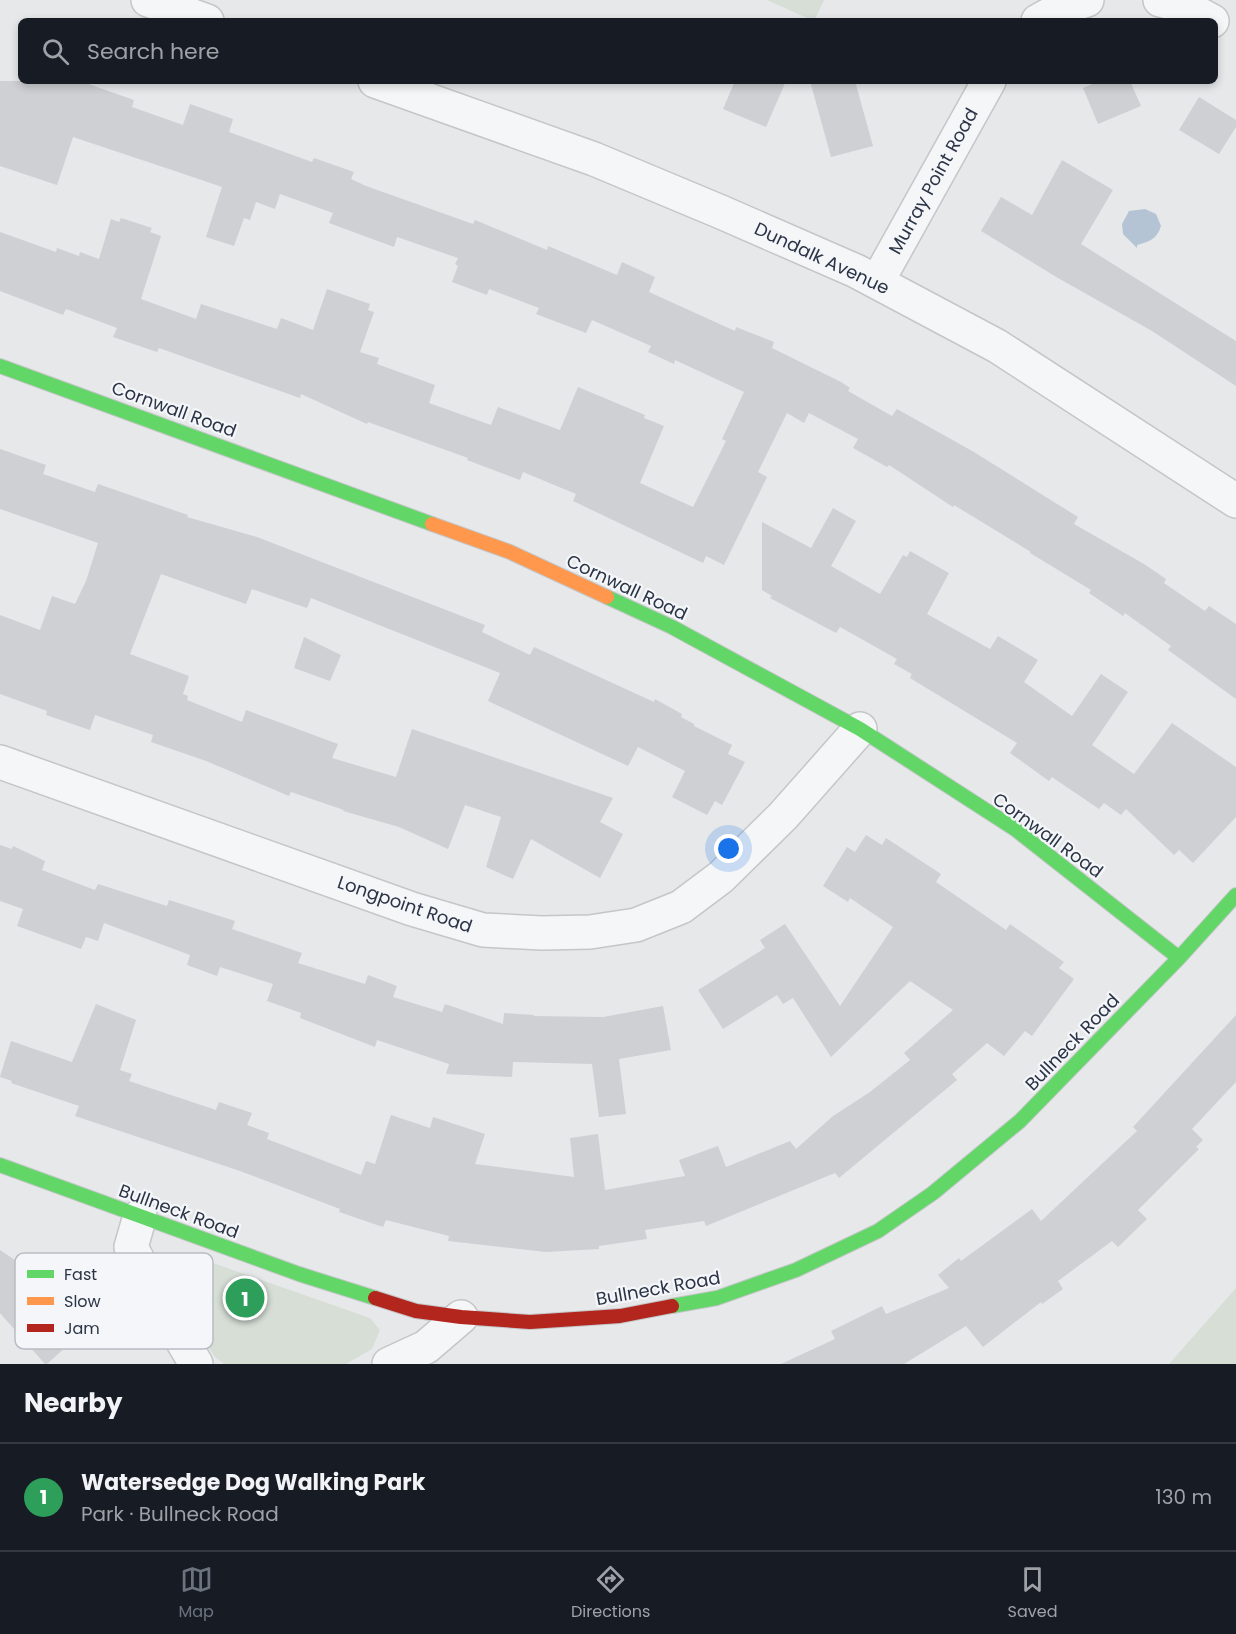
<!DOCTYPE html>
<html lang="en">
<head>
<meta charset="utf-8">
<style>
  :root { --surface:#171b24; --page:#20242c; --text:#f1f3f6; --muted:#9ea1a6; --line:#363941; --accent:#6c737f }
  body { margin:0; font-family:Poppins,sans-serif; background:var(--page); color:var(--text) }
  .you { position:absolute; left:729px; top:849px; width:21px; height:21px; margin:-15px; border:4px solid #fff; border-radius:50%; background:#1a73e8; box-shadow:0 0 0 9px #1a73e833 }
  .badge { display:grid; place-items:center; width:39px; height:39px; border-radius:50%; background:var(--accent); color:#fff; font-size:20px; font-weight:700 }
  .pin { position:absolute; translate:-50% -50%; border:3px solid #fff; box-shadow:0 2px 6px #0006 }
  .list { margin:0; padding:0; list-style:none }
  h2 { display:flex; justify-content:space-between; align-items:center; height:78px; margin:0; padding:0 24px; font-size:26px }
  h2 small { font-size:20px; font-weight:400; color:var(--muted) }
  .list li { display:grid; grid-template-columns:39px 1fr auto; gap:18px; align-items:center; box-sizing:border-box; height:108px; padding:0 24px; border-top:2px solid var(--line) }
  .list b { display:block; font-size:22px; white-space:nowrap }
  .list p { margin:0; font-size:20px; white-space:nowrap; color:var(--muted) }
  .list em { font-size:20px; font-style:normal; color:var(--muted) }
  .icon { flex:none; width:33px; height:33px; fill:none; stroke:currentColor; stroke-width:2; stroke-linecap:round; stroke-linejoin:round }
  .map { position:relative; flex:none; width:1236px; height:1364px; overflow:hidden }
  .search { position:absolute; background:var(--surface); box-shadow:0 3px 9px #0003; left:18px; right:18px; top:18px; height:66px; display:flex; align-items:center; gap:15px; box-sizing:border-box; padding:0 21px; border-radius:9px; color:var(--muted); font-size:22px }
  .sheet { height:186px; background:var(--surface) }
  nav { display:flex; justify-content:space-around; align-items:center; box-sizing:border-box; height:84px; border-top:2px solid var(--line); background:var(--surface); font-size:16px; color:var(--muted) }
  nav a { display:grid; justify-items:center; gap:3px }
  nav .on { color:var(--accent) }
  .map>svg:first-child { display:block }
  .green { fill:#d6ded6 }
  .water { fill:#b4c4d5 }
  .building { fill:#ced0d3 }
  .lines { fill:none; stroke-linecap:round; stroke-linejoin:round }
  .street-casing { stroke:#c4c6c8; stroke-width:36 }
  .fast-casing { stroke:#c4c6c8; stroke-width:16 }
  .slow-casing { stroke:#c4c6c8; stroke-width:16 }
  .jam-casing { stroke:#c4c6c8; stroke-width:16 }
  .street { stroke:#f5f6f7; stroke-width:33 }
  .fast { stroke:#63d668; stroke-width:14 }
  .slow { stroke:#ff974d; stroke-width:14 }
  .jam { stroke:#b3261e; stroke-width:14 }
  .labels { text-anchor:middle; dominant-baseline:central; stroke-width:4.5; stroke-linejoin:round; paint-order:stroke }
  .street-label { font-size:18px; fill:#2b3445; stroke:#f4f6f9 }
  .key { fill:#f4f6f9; stroke:#b8bcc3; stroke-width:1.5 }
  .key-label { font-size:16px; fill:#2b3445 }
</style>
</head>
<body>
<div class="map">
<svg width="1236" height="1364" viewBox="0 0 1236 1364">
  <rect width="100%" height="100%" fill="#e6e8ea"/>
  <path class="green" d="M 767,0 L 824,0 L 814,21 Z
    M 190,1255 L 370,1318 L 380,1330 L 372,1349 L 346,1364 L 224,1364 L 214,1356 L 166,1277 L 172,1262 Z
    M 1236,1288 L 1236,1364 L 1169,1364 Z"/>
  <path class="water" d="M 1145,209 L 1156,214 L 1161,226 C 1157,239 1149,242 1137,245 L 1137,248 L 1123,234 L 1122,224 L 1129,211 Z"/>
  <path class="building" d="M 0,81 L 80,81 L 134,100 L 132,107 L 183,125 L 190,104 L 233,119 L 229,132 L 312,162 L 314,158 L 354,172 L 351,179 L 366,186 L 473,224 L 475,220 L 547,250 L 548,246 L 617,275 L 622,262 L 655,277 L 649,292 L 735,331 L 736,327 L 774,342 L 772,348 L 841,382 L 850,388 L 848,391 L 892,416 L 897,409 L 974,452 L 1078,517 L 1074,524 L 1144,564 L 1166,579 L 1164,583 L 1205,611 L 1209,606 L 1236,624 L 1236,699 L 1168,650 L 1171,646 L 1125,613 L 1123,616 L 1089,593 L 1091,590 L 1030,553 L 1031,552 L 954,505 L 953,507 L 889,465 L 887,467 L 853,448 L 858,439 L 809,413 L 804,423 L 787,413 L 758,472 L 767,477 L 724,565 L 706,556 L 703,563 L 573,501 L 576,494 L 523,472 L 520,480 L 467,460 L 468,458 L 368,422 L 367,424 L 301,394 L 300,398 L 159,348 L 157,352 L 113,337 L 117,328 L 66,309 L 63,315 L 0,291 L 0,232 L 56,252 L 57,248 L 79,256 L 80,252 L 99,259 L 111,219 L 119,222 L 121,218 L 152,228 L 150,232 L 161,236 L 141,299 L 196,319 L 201,304 L 277,329 L 281,318 L 313,330 L 327,289 L 370,304 L 368,310 L 374,312 L 360,352 L 379,358 L 377,364 L 435,385 L 429,403 L 491,425 L 498,407 L 560,430 L 578,387 L 645,415 L 644,418 L 664,426 L 640,483 L 693,507 L 726,441 L 722,439 L 744,392 L 675,360 L 674,364 L 648,352 L 651,346 L 592,320 L 586,333 L 536,314 L 539,308 L 489,289 L 487,295 L 452,282 L 458,266 L 455,264 L 458,258 L 397,237 L 394,247 L 329,223 L 333,213 L 280,194 L 275,209 L 256,202 L 250,220 L 244,218 L 234,246 L 206,237 L 222,187 L 172,170 L 73,137 L 57,185 L 0,166 Z
    M 735,81 L 786,81 L 766,127 L 723,109 Z
    M 810,81 L 855,81 L 873,146 L 831,157 Z
    M 1100,81 L 1130,81 L 1141,106 L 1098,124 L 1083,88 Z
    M 1199,97 L 1236,120 L 1236,127 L 1219,154 L 1179,130 Z
    M 1062,160 L 1113,190 L 1081,244 L 1236,341 L 1236,386 L 1152,331 L 1058,278 L 981,231 L 1001,197 L 1032,215 Z
    M 0,449 L 46,465 L 43,474 L 95,492 L 98,484 L 188,515 L 187,517 L 257,537 L 485,625 L 482,632 L 530,655 L 534,647 L 654,702 L 655,699 L 682,714 L 681,717 L 694,724 L 694,726 L 732,745 L 728,754 L 745,762 L 722,805 L 715,801 L 707,815 L 672,797 L 685,771 L 638,747 L 628,766 L 488,701 L 500,673 L 311,598 L 307,608 L 252,589 L 246,604 L 161,574 L 130,654 L 189,676 L 183,694 L 188,696 L 187,700 L 242,722 L 246,710 L 338,744 L 332,758 L 396,777 L 412,729 L 613,798 L 600,822 L 623,834 L 600,878 L 531,839 L 513,879 L 486,867 L 501,817 L 465,805 L 448,849 L 399,827 L 343,811 L 344,810 L 291,792 L 289,796 L 206,761 L 151,742 L 153,735 L 95,715 L 90,730 L 46,715 L 47,711 L 0,694 L 0,615 L 40,630 L 52,596 L 75,604 L 86,581 L 98,543 L 0,509 Z
    M 833,508 L 856,521 L 831,566 L 880,594 L 903,555 L 907,557 L 910,551 L 949,573 L 927,614 L 990,649 L 998,636 L 1038,660 L 1024,682 L 1072,716 L 1101,674 L 1128,692 L 1092,745 L 1134,774 L 1172,723 L 1236,767 L 1236,817 L 1193,863 L 1179,850 L 1174,855 L 1126,809 L 1121,815 L 1104,803 L 1099,809 L 1052,777 L 1049,781 L 1010,753 L 1017,743 L 910,678 L 912,674 L 894,664 L 897,659 L 840,627 L 836,633 L 770,598 L 772,596 L 762,590 L 762,522 L 811,548 Z
    M 304,637 L 341,655 L 330,681 L 294,668 Z
    M 866,835 L 882,845 L 886,838 L 941,874 L 936,882 L 1006,930 L 1010,924 L 1064,962 L 1059,968 L 1074,979 L 1032,1036 L 1025,1031 L 1004,1056 L 987,1043 L 952,1074 L 957,1080 L 839,1178 L 835,1173 L 706,1226 L 704,1221 L 645,1230 L 647,1239 L 599,1246 L 599,1249 L 546,1252 L 448,1241 L 449,1236 L 386,1220 L 383,1227 L 339,1212 L 340,1209 L 240,1171 L 75,1116 L 79,1106 L 11,1083 L 12,1081 L 0,1077 L 11,1041 L 72,1062 L 96,1004 L 136,1020 L 120,1070 L 132,1074 L 129,1081 L 216,1110 L 219,1102 L 252,1113 L 247,1125 L 269,1133 L 267,1139 L 361,1175 L 366,1161 L 375,1164 L 391,1115 L 430,1128 L 433,1117 L 485,1134 L 475,1164 L 574,1177 L 570,1138 L 598,1134 L 605,1190 L 685,1176 L 679,1160 L 718,1146 L 726,1167 L 790,1141 L 796,1149 L 833,1116 L 870,1092 L 910,1060 L 904,1053 L 953,1010 L 910,981 L 831,1057 L 793,998 L 783,1004 L 777,995 L 723,1029 L 698,990 L 765,948 L 760,940 L 785,924 L 840,1006 L 893,927 L 850,898 L 848,902 L 823,886 L 847,847 L 855,852 Z
    M 0,845 L 12,849 L 13,846 L 45,861 L 42,870 L 95,890 L 98,884 L 167,906 L 169,900 L 235,921 L 232,929 L 302,953 L 298,963 L 365,984 L 368,975 L 397,986 L 393,997 L 442,1012 L 445,1004 L 503,1024 L 504,1013 L 534,1015 L 534,1016 L 603,1017 L 663,1006 L 671,1050 L 619,1059 L 626,1114 L 599,1117 L 592,1064 L 513,1062 L 512,1077 L 446,1074 L 449,1064 L 377,1040 L 375,1047 L 300,1018 L 301,1013 L 267,1001 L 273,984 L 220,967 L 217,976 L 187,965 L 190,955 L 104,923 L 98,941 L 86,937 L 81,949 L 17,926 L 23,909 L 0,901 Z
    M 1236,1015 L 1236,1082 L 1192,1129 L 1203,1140 L 1196,1147 L 1199,1149 L 1138,1210 L 1147,1219 L 1118,1247 L 1112,1241 L 1058,1281 L 1063,1289 L 1042,1304 L 1041,1302 L 983,1347 L 966,1326 L 904,1364 L 781,1364 L 835,1339 L 831,1331 L 882,1306 L 886,1314 L 949,1288 L 938,1275 L 959,1258 L 961,1261 L 1032,1209 L 1041,1221 L 1137,1131 L 1133,1127 Z
    M 0,1250 L 61,1291 L 81,1313 L 77,1317 L 87,1328 L 47,1364 L 45,1364 L 0,1313 Z"/>
  <g class="lines">
    <defs>
      <path id="street" d="M 148,0 L 207,21
        M 1160,0 L 1184,6 L 1212,21
        M 1038,21 L 1058,10 L 1087,0
        M 375,81 L 594,159 L 721,212 L 856,271 L 997,346 L 1236,501
        M 877,282 L 989,81
        M 0,762 L 412,909 L 483,930 L 542,933 L 590,932 L 636,925 L 681,907 L 721,877 L 783,816 L 860,729
        M 140,1216 L 131,1247 L 163,1308 L 196,1364
        M 389,1364 L 426,1347 L 461,1317"/>
      <path id="fast" d="M 0,366 L 432,524
        M 607,597 L 672,627 L 860,729 L 1015,829 L 1179,958
        M 0,1165 L 299,1274 L 375,1298
        M 672,1306 L 717,1298 L 796,1270 L 878,1231 L 933,1193 L 1020,1121 L 1179,958 L 1236,895"/>
      <path id="slow" d="M 432,524 L 510,552 L 607,597"/>
      <path id="jam" d="M 375,1298 L 416,1311 L 461,1317 L 530,1322 L 620,1316 L 672,1306"/>
    </defs>
    <use href="#street" class="street-casing"/>
    <use href="#fast" class="fast-casing"/>
    <use href="#slow" class="slow-casing"/>
    <use href="#jam" class="jam-casing"/>
    <use href="#street" class="street"/>
    <use href="#fast" class="fast"/>
    <use href="#slow" class="slow"/>
    <use href="#jam" class="jam"/>
  </g>
  <g class="labels">
    <g class="street-label">
      <text transform="translate(933 181) rotate(-61)">Murray Point Road</text>
      <text transform="translate(822 258) rotate(25)">Dundalk Avenue</text>
      <text transform="translate(174 409) rotate(20)">Cornwall Road</text>
      <text transform="translate(627 587) rotate(25)">Cornwall Road</text>
      <text transform="translate(1048 835) rotate(36)">Cornwall Road</text>
      <text transform="translate(405 904) rotate(19)">Longpoint Road</text>
      <text transform="translate(1072 1042) rotate(-46)">Bullneck Road</text>
      <text transform="translate(179 1211) rotate(20)">Bullneck Road</text>
      <text transform="translate(658 1288) rotate(-10)">Bullneck Road</text>
    </g>
  </g>
  <rect x="15" y="1253" width="198" height="96" rx="9" class="key"/>
  <rect x="27" y="1270" width="27" height="8" fill="#63d668"/>
  <rect x="27" y="1297" width="27" height="8" fill="#ff974d"/>
  <rect x="27" y="1324" width="27" height="8" fill="#b3261e"/>
  <g class="key-label">
    <text x="64" y="1280">Fast</text>
    <text x="64" y="1307">Slow</text>
    <text x="64" y="1334">Jam</text>
  </g>
</svg>
<div class="you"></div>
<div class="pin badge" style="left:245px;top:1298px;background:#2e9e5b">1</div>
<div class="search"><svg class="icon" aria-label="search" viewBox="0 0 24 24"><circle cx="10" cy="10" r="6"/><path d="M15 15l6 6"/></svg>Search here</div>
</div>
<section class="sheet">
<h2>Nearby<small></small></h2>
<ul class="list">
<li><span class="badge" style="background:#2e9e5b">1</span><div><b>Watersedge Dog Walking Park</b><p>Park · Bullneck Road</p></div><em>130 m</em></li>
</ul>
</section>
<nav>
<a class="on"><svg class="icon" aria-label="map" viewBox="0 0 24 24"><path d="M3 6l6-2 6 2 6-2v14l-6 2-6-2-6 2zM9 4v14M15 6v14"/></svg>Map</a>
<a><svg class="icon" aria-label="directions" viewBox="0 0 24 24"><path d="M12 3l9 9-9 9-9-9zM9 14v-3h6M13 9l2 2-2 2"/></svg>Directions</a>
<a><svg class="icon" aria-label="saved" viewBox="0 0 24 24"><path d="M7 4h10v16l-5-4-5 4z"/></svg>Saved</a>
</nav>
</body>
</html>
